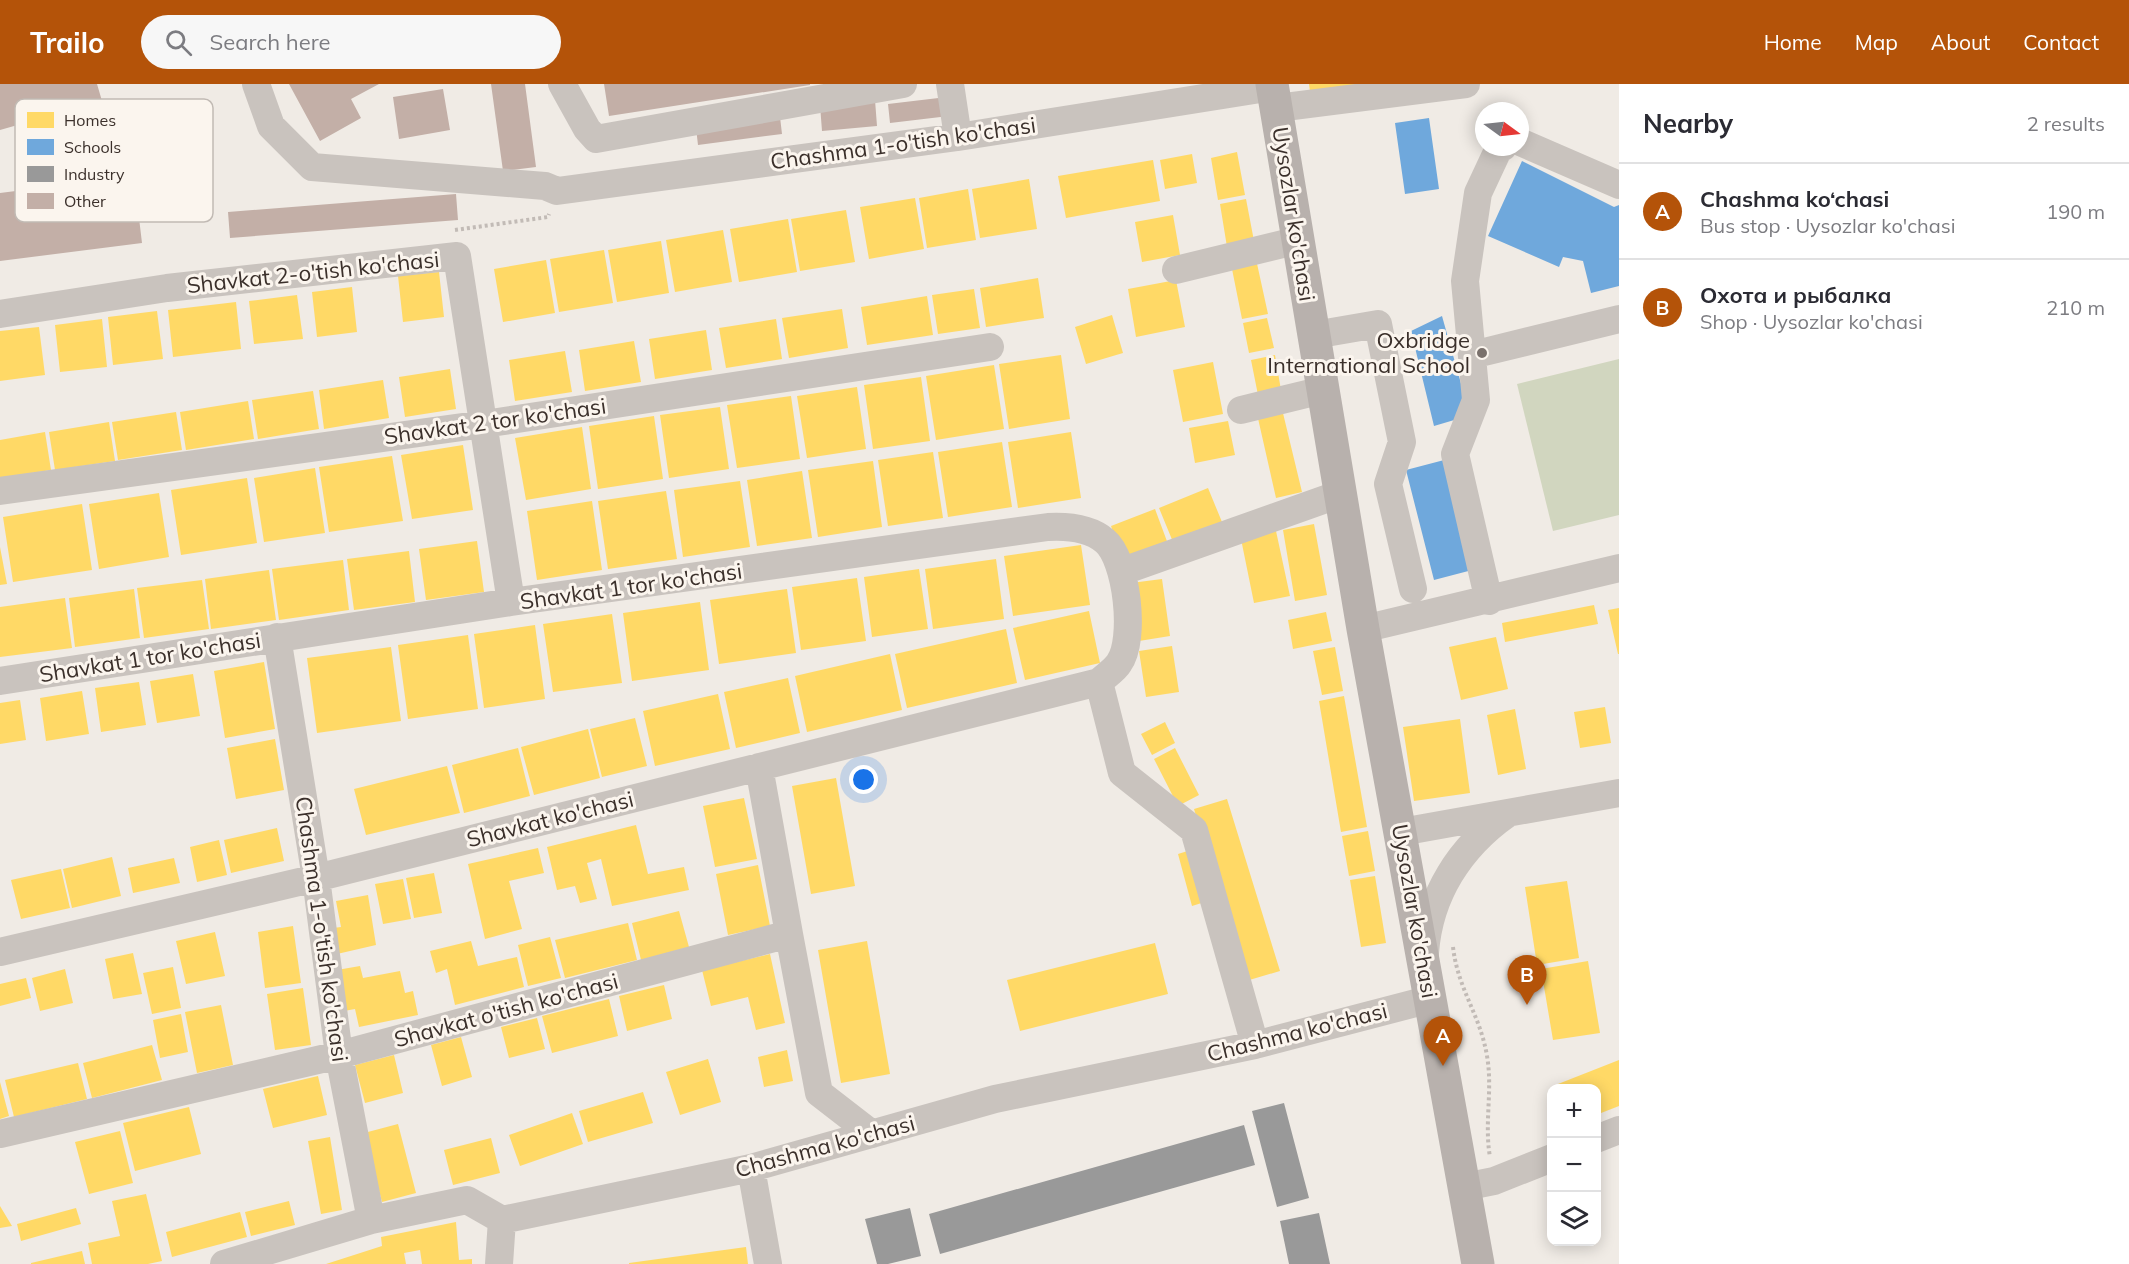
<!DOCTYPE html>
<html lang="en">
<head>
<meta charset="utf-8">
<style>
  :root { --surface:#fff; --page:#f7f7f7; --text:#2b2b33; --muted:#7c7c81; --line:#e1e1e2; --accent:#b45309 }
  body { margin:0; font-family:Mulish,sans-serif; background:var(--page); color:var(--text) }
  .controls { position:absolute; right:18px; bottom:18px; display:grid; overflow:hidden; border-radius:12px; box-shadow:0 3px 15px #0003 }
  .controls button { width:54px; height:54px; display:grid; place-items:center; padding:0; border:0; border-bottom:2px solid var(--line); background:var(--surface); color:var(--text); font:30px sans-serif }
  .compass { position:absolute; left:1475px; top:18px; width:54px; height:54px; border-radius:50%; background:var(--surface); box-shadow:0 3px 15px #0003; rotate:105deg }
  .you { position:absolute; left:864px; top:696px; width:21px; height:21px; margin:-15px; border:4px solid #fff; border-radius:50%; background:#1a73e8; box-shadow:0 0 0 9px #1a73e833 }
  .badge { display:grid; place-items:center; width:39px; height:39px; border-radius:50%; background:var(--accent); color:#fff; font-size:20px; font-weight:700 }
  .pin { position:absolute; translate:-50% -50px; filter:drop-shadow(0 2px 3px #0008) }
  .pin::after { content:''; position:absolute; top:32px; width:21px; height:18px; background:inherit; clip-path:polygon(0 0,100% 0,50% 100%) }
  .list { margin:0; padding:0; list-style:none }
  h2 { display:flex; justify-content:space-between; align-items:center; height:78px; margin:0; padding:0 24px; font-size:26px }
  h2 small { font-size:20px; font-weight:400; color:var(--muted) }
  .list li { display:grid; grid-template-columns:39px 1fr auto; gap:18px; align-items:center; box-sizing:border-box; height:96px; padding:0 24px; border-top:2px solid var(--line) }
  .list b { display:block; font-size:22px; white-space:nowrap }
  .list p { margin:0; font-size:20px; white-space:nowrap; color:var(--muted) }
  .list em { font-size:20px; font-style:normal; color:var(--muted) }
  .icon { flex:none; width:33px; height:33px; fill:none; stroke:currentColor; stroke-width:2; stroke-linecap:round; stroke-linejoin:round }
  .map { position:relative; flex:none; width:1619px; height:1180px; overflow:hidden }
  header { display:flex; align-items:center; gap:36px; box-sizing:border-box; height:84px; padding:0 30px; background:var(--accent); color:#fff }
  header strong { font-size:28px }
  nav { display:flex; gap:33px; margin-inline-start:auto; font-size:21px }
  .search { width:420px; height:54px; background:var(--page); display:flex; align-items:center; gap:15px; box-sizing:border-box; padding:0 21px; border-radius:33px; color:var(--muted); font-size:22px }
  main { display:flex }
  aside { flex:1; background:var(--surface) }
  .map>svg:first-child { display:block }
  .pitch { fill:#d1d6bf }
  .homes { fill:#ffd966 }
  .schools { fill:#6fa8dc }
  .industry { fill:#999 }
  .building { fill:#c3afa7 }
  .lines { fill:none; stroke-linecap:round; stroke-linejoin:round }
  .path { stroke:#c2bbb6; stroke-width:4; stroke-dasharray:3 3; stroke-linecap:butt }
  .minor { stroke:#c9c3be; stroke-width:28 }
  .major { stroke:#b8b1ad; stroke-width:33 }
  .poi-dot { fill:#7a716c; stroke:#fbf5ee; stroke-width:2 }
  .labels { text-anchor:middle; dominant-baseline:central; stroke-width:6; stroke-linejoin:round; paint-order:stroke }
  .street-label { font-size:22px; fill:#3b302b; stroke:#fbf5ee }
  .poi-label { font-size:22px; fill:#3b302b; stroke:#fbf5ee; text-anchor:end }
  .key { fill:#fbf5ee; stroke:#c1bab4; stroke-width:1.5 }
  .key-label { font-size:16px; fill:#3b302b }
</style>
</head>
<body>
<header>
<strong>Trailo</strong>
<div class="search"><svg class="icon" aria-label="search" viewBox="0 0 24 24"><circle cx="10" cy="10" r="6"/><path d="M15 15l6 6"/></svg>Search here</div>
<nav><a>Home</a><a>Map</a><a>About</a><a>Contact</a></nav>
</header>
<main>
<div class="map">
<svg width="1619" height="1180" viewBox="0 0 1619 1180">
  <rect width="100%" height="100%" fill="#f0ebe5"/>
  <path class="pitch" d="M 1619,275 L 1619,431 L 1553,447 L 1517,300 Z"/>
  <path class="homes" d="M 1309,0 L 1360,0 L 1311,15 Z
    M 1237,68 L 1245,111 L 1218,116 L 1211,74 Z
    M 1192,70 L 1197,99 L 1165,105 L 1160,76 Z
    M 1153,76 L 1160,117 L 1066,134 L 1058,92 Z
    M 1029,95 L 1037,145 L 980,154 L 972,105 Z
    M 968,105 L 976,156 L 927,164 L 919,114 Z
    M 915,114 L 924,165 L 869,175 L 860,123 Z
    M 1246,115 L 1254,157 L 1227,163 L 1220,120 Z
    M 846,126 L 855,178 L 800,187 L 791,135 Z
    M 1173,131 L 1180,171 L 1142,178 L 1135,138 Z
    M 788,135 L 797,188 L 739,198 L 730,145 Z
    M 723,146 L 732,198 L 675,208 L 666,156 Z
    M 661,157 L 669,209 L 617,218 L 608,166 Z
    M 604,166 L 613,219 L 559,228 L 550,175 Z
    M 1256,175 L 1268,230 L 1242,235 L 1231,180 Z
    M 546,176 L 555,229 L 503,238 L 494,185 Z
    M 439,188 L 444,233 L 403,238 L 398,192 Z
    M 1038,194 L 1044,234 L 986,243 L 980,204 Z
    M 1176,196 L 1185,243 L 1136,253 L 1128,205 Z
    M 352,203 L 357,248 L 317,253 L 312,208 Z
    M 974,205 L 980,244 L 938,250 L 932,211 Z
    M 297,211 L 303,255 L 254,260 L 249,217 Z
    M 927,212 L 933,251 L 867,261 L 861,223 Z
    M 236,218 L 241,265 L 173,273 L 168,226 Z
    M 842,225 L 848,264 L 789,274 L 782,234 Z
    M 157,227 L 163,275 L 113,281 L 108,233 Z
    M 1112,231 L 1123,269 L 1086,280 L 1075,243 Z
    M 1267,234 L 1274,264 L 1249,269 L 1243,239 Z
    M 102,235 L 107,283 L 60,288 L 55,241 Z
    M 776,235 L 782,275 L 726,284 L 719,244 Z
    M 39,243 L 45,291 L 0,297 L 0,247 Z
    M 706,246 L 712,286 L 655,295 L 649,255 Z
    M 634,257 L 641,298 L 585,307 L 579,266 Z
    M 565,267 L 572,308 L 515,317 L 509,276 Z
    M 1061,271 L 1070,335 L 1009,345 L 999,280 Z
    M 1275,271 L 1281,306 L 1258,311 L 1251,276 Z
    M 1213,278 L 1223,330 L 1183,338 L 1173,286 Z
    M 994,281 L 1004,345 L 936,356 L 926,292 Z
    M 450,285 L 456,325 L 405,333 L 399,293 Z
    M 921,293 L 930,357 L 873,365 L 864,301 Z
    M 383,296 L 389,334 L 324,345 L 319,306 Z
    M 857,303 L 866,365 L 807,374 L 797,312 Z
    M 313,307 L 319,345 L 258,355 L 252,316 Z
    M 791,312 L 800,375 L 737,384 L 727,321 Z
    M 248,317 L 254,355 L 186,366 L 180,328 Z
    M 720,323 L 729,385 L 669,394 L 660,331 Z
    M 1282,325 L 1302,408 L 1276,414 L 1257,330 Z
    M 176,328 L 182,366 L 118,376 L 112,338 Z
    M 654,332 L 663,395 L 598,405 L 589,342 Z
    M 1228,337 L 1235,371 L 1195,379 L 1189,344 Z
    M 109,338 L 115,377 L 55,386 L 49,348 Z
    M 582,343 L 591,405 L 526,416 L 515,354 Z
    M 45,348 L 51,386 L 0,394 L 0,356 Z
    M 1071,348 L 1081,414 L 1018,424 L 1008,358 Z
    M 1002,358 L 1012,423 L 948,433 L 938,368 Z
    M 463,361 L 473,426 L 412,435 L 401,371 Z
    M 933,368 L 943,434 L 888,442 L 878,376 Z
    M 392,372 L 403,437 L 329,448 L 319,383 Z
    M 873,377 L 882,443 L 818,453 L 808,386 Z
    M 315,384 L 325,449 L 264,458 L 254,394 Z
    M 802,387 L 812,454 L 757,462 L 747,396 Z
    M 247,394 L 257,459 L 181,471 L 171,406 Z
    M 740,397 L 750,463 L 683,473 L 674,406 Z
    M 1208,404 L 1222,438 L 1173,458 L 1159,424 Z
    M 666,407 L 677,475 L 608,485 L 598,417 Z
    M 159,409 L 169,473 L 99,485 L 89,420 Z
    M 592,417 L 602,486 L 537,496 L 527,427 Z
    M 82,420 L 92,486 L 13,498 L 3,433 Z
    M 1155,425 L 1168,460 L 1123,476 L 1111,442 Z
    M 1314,440 L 1327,511 L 1295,517 L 1283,446 Z
    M 1276,447 L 1290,512 L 1254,519 L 1241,455 Z
    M 477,457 L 484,508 L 426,516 L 419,465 Z
    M 1081,461 L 1090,521 L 1013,532 L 1004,472 Z
    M 0,463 L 7,500 L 0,501 Z
    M 409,467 L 415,518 L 354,526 L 347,475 Z
    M 996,475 L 1004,535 L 933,545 L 925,485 Z
    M 343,476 L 349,526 L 279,536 L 272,485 Z
    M 919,485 L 928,545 L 872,553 L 864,493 Z
    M 269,486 L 276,536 L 211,545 L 205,495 Z
    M 857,494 L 866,557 L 801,566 L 792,503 Z
    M 1162,495 L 1170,552 L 1139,557 L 1131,499 Z
    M 202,496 L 209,545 L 144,554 L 137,504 Z
    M 134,505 L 140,554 L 75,563 L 69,514 Z
    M 787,505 L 796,569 L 719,580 L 710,516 Z
    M 65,514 L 72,564 L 0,573 L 0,523 Z
    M 700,518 L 709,586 L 632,597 L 623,529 Z
    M 1594,521 L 1598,540 L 1505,558 L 1502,539 Z
    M 1619,524 L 1619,570 L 1618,570 L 1608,526 Z
    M 1089,527 L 1100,579 L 1025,596 L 1013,544 Z
    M 1326,528 L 1332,557 L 1293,565 L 1288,536 Z
    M 612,530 L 622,599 L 553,608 L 543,540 Z
    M 535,541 L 545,615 L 484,624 L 474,550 Z
    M 1006,545 L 1017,599 L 907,624 L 895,570 Z
    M 468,551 L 478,625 L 408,635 L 398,561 Z
    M 1496,553 L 1508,605 L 1461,616 L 1449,563 Z
    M 1172,562 L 1179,608 L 1146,613 L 1139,567 Z
    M 391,563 L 401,637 L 317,649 L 307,574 Z
    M 1335,563 L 1343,607 L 1322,611 L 1313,567 Z
    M 890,570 L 902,626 L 807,648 L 795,592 Z
    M 264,578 L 275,645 L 225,654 L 214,587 Z
    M 193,590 L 200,632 L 157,639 L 150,597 Z
    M 788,594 L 800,649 L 736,664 L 724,608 Z
    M 139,598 L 146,641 L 101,648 L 95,604 Z
    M 82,607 L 89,650 L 46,657 L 40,614 Z
    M 718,610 L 730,665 L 655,682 L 643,627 Z
    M 1344,612 L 1367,743 L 1341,748 L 1319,617 Z
    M 20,616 L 26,656 L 0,660 L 0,619 Z
    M 1605,623 L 1611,659 L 1580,664 L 1574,628 Z
    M 1515,625 L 1526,685 L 1498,691 L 1487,631 Z
    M 635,634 L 647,682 L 602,693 L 590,645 Z
    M 1460,635 L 1470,709 L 1414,717 L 1403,643 Z
    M 1165,638 L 1175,659 L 1152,671 L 1141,650 Z
    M 588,645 L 600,694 L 534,711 L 521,663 Z
    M 275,655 L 284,706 L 236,715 L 227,664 Z
    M 518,664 L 530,712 L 464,729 L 452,681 Z
    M 1175,664 L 1199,711 L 1178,722 L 1154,675 Z
    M 447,682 L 460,729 L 366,751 L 354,705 Z
    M 836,694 L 855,802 L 811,810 L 792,702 Z
    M 744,714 L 757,775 L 715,783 L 703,722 Z
    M 1227,715 L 1280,887 L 1246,897 L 1194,725 Z
    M 636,741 L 648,790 L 684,783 L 689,806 L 612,822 L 601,775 L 587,779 L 597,815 L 580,819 L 575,802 L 557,806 L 547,763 Z
    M 277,744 L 284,777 L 231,789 L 224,756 Z
    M 1368,747 L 1375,787 L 1349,792 L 1342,752 Z
    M 219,756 L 227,791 L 197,798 L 190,763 Z
    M 538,764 L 544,789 L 509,797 L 522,845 L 485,855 L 468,780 Z
    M 1194,765 L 1208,817 L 1192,822 L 1178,770 Z
    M 112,773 L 121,812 L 72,824 L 63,785 Z
    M 174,774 L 180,799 L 133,809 L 128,784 Z
    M 758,781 L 770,842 L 728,851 L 716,790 Z
    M 61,785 L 70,824 L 21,835 L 11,796 Z
    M 434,789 L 442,829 L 414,834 L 406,794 Z
    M 1375,792 L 1386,859 L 1361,863 L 1350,796 Z
    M 403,795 L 411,835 L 383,840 L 375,800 Z
    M 1567,797 L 1579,874 L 1537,881 L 1525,803 Z
    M 368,811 L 376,861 L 337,870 L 333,844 L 341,843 L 336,817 Z
    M 679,827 L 689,863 L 641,876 L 632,839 Z
    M 628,839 L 637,876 L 565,894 L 555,856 Z
    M 293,842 L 301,899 L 265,904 L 258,848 Z
    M 215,848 L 225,892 L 186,900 L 176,857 Z
    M 550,853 L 561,894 L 528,902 L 518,861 Z
    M 471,857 L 478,882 L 517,873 L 524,903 L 455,921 L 447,885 L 436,889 L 430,867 Z
    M 867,857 L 890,990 L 841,999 L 818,866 Z
    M 1155,859 L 1168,910 L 1020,947 L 1007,896 Z
    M 133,869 L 142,910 L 113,915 L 105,875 Z
    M 770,870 L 785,939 L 756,946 L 748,913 L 711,922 L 702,886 Z
    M 1588,877 L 1600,949 L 1553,956 L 1541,885 Z
    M 360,882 L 363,894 L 400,887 L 405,909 L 413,907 L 418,931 L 359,943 L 355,925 L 344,927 L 337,886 Z
    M 173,883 L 181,924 L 152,930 L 143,889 Z
    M 65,885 L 73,919 L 40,927 L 32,894 Z
    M 26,894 L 31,914 L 0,922 L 0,900 Z
    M 664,901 L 672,935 L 627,947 L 619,912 Z
    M 303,904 L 311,961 L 275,966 L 267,910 Z
    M 609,915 L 618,952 L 552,969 L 542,932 Z
    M 221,921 L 233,981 L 197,989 L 185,928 Z
    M 181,930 L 188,968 L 160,974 L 153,936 Z
    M 537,934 L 545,965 L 509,974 L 501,943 Z
    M 461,953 L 472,993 L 442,1002 L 431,961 Z
    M 152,961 L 162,996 L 92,1014 L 83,979 Z
    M 787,966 L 793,997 L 764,1003 L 758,973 Z
    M 394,971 L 403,1009 L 365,1019 L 355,981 Z
    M 708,975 L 721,1018 L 680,1031 L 666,988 Z
    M 1619,976 L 1619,1022 L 1596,1031 L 1596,1004 L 1560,1004 L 1558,1000 Z
    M 78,979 L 87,1015 L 14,1033 L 5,996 Z
    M 318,992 L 327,1031 L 273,1044 L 263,1005 Z
    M 0,998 L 9,1032 L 0,1035 Z
    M 643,1008 L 653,1039 L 588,1058 L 579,1027 Z
    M 189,1023 L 201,1070 L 135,1087 L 123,1039 Z
    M 572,1029 L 583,1060 L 520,1082 L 509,1051 Z
    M 398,1040 L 416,1109 L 382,1118 L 364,1049 Z
    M 120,1047 L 133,1099 L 89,1110 L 75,1058 Z
    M 330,1053 L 342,1126 L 321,1130 L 308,1057 Z
    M 491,1054 L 500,1089 L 453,1101 L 444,1066 Z
    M 146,1110 L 162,1177 L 148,1180 L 92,1180 L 88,1159 L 120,1152 L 112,1117 Z
    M 289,1117 L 295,1141 L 251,1152 L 245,1128 Z
    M 0,1122 L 12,1142 L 0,1144 Z
    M 76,1124 L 81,1140 L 21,1157 L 17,1140 Z
    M 240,1128 L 247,1153 L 172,1173 L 166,1148 Z
    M 456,1138 L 459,1176 L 472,1175 L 472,1180 L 422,1180 L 420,1166 L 404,1169 L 406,1180 L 326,1180 L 382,1162 L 381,1153 Z
    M 746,1163 L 748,1180 L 629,1180 L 629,1179 Z
    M 82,1167 L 85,1180 L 31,1180 L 31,1179 Z"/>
  <path class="schools" d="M 1429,34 L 1439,105 L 1405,110 L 1395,39 Z
    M 1522,77 L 1614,123 L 1619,121 L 1619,202 L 1591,209 L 1583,177 L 1563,173 L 1559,183 L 1488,152 Z
    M 1442,232 L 1467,321 L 1461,334 L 1434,342 L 1411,247 Z
    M 1448,375 L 1476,485 L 1434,496 L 1406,386 Z"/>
  <path class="industry" d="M 1284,1019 L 1309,1114 L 1277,1123 L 1252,1027 Z
    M 1244,1041 L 1255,1081 L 940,1170 L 929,1130 Z
    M 910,1124 L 921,1172 L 888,1180 L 877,1180 L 865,1135 Z
    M 1319,1129 L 1330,1180 L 1289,1180 L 1280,1137 Z"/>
  <path class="building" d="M 0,0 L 97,0 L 102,17 L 0,46 Z
    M 289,0 L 379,0 L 351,15 L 361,34 L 320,57 Z
    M 491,0 L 525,0 L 536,83 L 503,87 Z
    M 604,0 L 810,0 L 810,1 L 609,32 Z
    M 443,5 L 450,46 L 399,55 L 393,13 Z
    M 947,13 L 949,32 L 890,39 L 888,20 Z
    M 875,16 L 877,42 L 822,47 L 820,21 Z
    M 780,33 L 782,50 L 698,61 L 696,44 Z
    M 134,92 L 142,159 L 0,177 L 0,109 Z
    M 456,110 L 458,136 L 230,154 L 228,128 Z"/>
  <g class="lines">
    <path class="path" d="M 455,146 L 548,133 L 549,130
      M 1453,863 C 1458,906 1480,930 1487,972 C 1493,1006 1484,1039 1490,1073"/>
    <path class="minor" d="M 256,0 L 271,42 L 312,83 L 545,102 L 557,107 L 958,53 L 1273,3
      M 562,0 L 587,45 L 596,55 L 903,0
      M 950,0 L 958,53
      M 1277,24 L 1466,0
      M 1520,58 L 1619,101
      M 1176,186 L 1299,156
      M 0,230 L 167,204 L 457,172 L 511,518
      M 1314,251 L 1378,240 L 1402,358 L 1388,400 L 1413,505
      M 1472,271 L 1619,235
      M 1241,326 L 1323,306
      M 0,407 L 484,340 L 990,263
      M 1123,487 L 1340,410
      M 1489,517 L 1455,370 L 1476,316 L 1465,197 L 1478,109 L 1499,64 L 1503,63
      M 1363,545 L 1619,484
      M 277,553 L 316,794 L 339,971 L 371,1136
      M 0,597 L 511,518 L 1048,443 C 1067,442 1090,444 1105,457 C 1127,475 1136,556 1119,579 C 1115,586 1105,592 1099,598 L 316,794 L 0,868
      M 1099,598 L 1122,689 L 1194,746 L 1255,961
      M 759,683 L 789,850
      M 1401,748 L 1619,709
      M 1425,869 C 1429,811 1460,763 1507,730
      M 0,1050 L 339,971 L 789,850 L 819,1009 L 872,1050
      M 1596,1055 L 1619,1046
      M 751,1084 L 768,1180
      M 1464,1103 L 1494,1097 L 1552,1074
      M 224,1180 L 371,1136 L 467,1116 L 502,1136 L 751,1084 L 995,1015 L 1255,961 L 1431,915
      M 499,1180 L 502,1136"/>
    <path class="major" d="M 1272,0 L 1363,545 L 1478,1180"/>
  </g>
  <circle class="poi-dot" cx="1482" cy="269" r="6"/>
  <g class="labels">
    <g class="street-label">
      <text transform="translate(903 59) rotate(-8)">Chashma 1-o'tish ko'chasi</text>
      <text transform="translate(1294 130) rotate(81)">Uysozlar ko'chasi</text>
      <text transform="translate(313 188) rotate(-6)">Shavkat 2-o'tish ko'chasi</text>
      <text transform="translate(495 337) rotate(-8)">Shavkat 2 tor ko'chasi</text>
      <text transform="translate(631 502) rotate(-8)">Shavkat 1 tor ko'chasi</text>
      <text transform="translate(150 573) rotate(-9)">Shavkat 1 tor ko'chasi</text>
      <text transform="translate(550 735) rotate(-14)">Shavkat ko'chasi</text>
      <text transform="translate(1415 827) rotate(80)">Uysozlar ko'chasi</text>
      <text transform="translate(322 845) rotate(82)">Chashma 1-o'tish ko'chasi</text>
      <text transform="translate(506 926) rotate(-15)">Shavkat o'tish ko'chasi</text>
      <text transform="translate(1297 948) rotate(-14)">Chashma ko'chasi</text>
      <text transform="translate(825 1062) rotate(-15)">Chashma ko'chasi</text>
    </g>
    <g class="poi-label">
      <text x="1470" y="256">Oxbridge<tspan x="1470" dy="25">International School</tspan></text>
    </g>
  </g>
  <rect x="15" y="15" width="198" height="123" rx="9" class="key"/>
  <rect x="27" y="28" width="27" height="16" fill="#ffd966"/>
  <rect x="27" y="55" width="27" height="16" fill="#6fa8dc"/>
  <rect x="27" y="82" width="27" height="16" fill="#999"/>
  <rect x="27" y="109" width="27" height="16" fill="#c3afa7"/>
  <g class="key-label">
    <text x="64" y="42">Homes</text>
    <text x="64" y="69">Schools</text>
    <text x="64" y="96">Industry</text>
    <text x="64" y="123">Other</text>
  </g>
</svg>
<div class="controls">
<button>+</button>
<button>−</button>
<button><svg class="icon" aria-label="layers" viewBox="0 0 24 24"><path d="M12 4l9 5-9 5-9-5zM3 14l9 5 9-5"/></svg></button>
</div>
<svg class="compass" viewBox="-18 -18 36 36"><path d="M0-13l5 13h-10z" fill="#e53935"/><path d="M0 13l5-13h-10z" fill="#7c7c81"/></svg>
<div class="you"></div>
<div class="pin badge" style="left:1443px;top:982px">A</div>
<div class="pin badge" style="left:1527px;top:921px">B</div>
</div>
<aside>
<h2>Nearby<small>2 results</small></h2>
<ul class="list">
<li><span class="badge">A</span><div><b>Chashma ko‘chasi</b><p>Bus stop · Uysozlar ko'chasi</p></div><em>190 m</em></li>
<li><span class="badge">B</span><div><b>Охота и рыбалка</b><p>Shop · Uysozlar ko'chasi</p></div><em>210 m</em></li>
</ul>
</aside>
</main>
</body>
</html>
